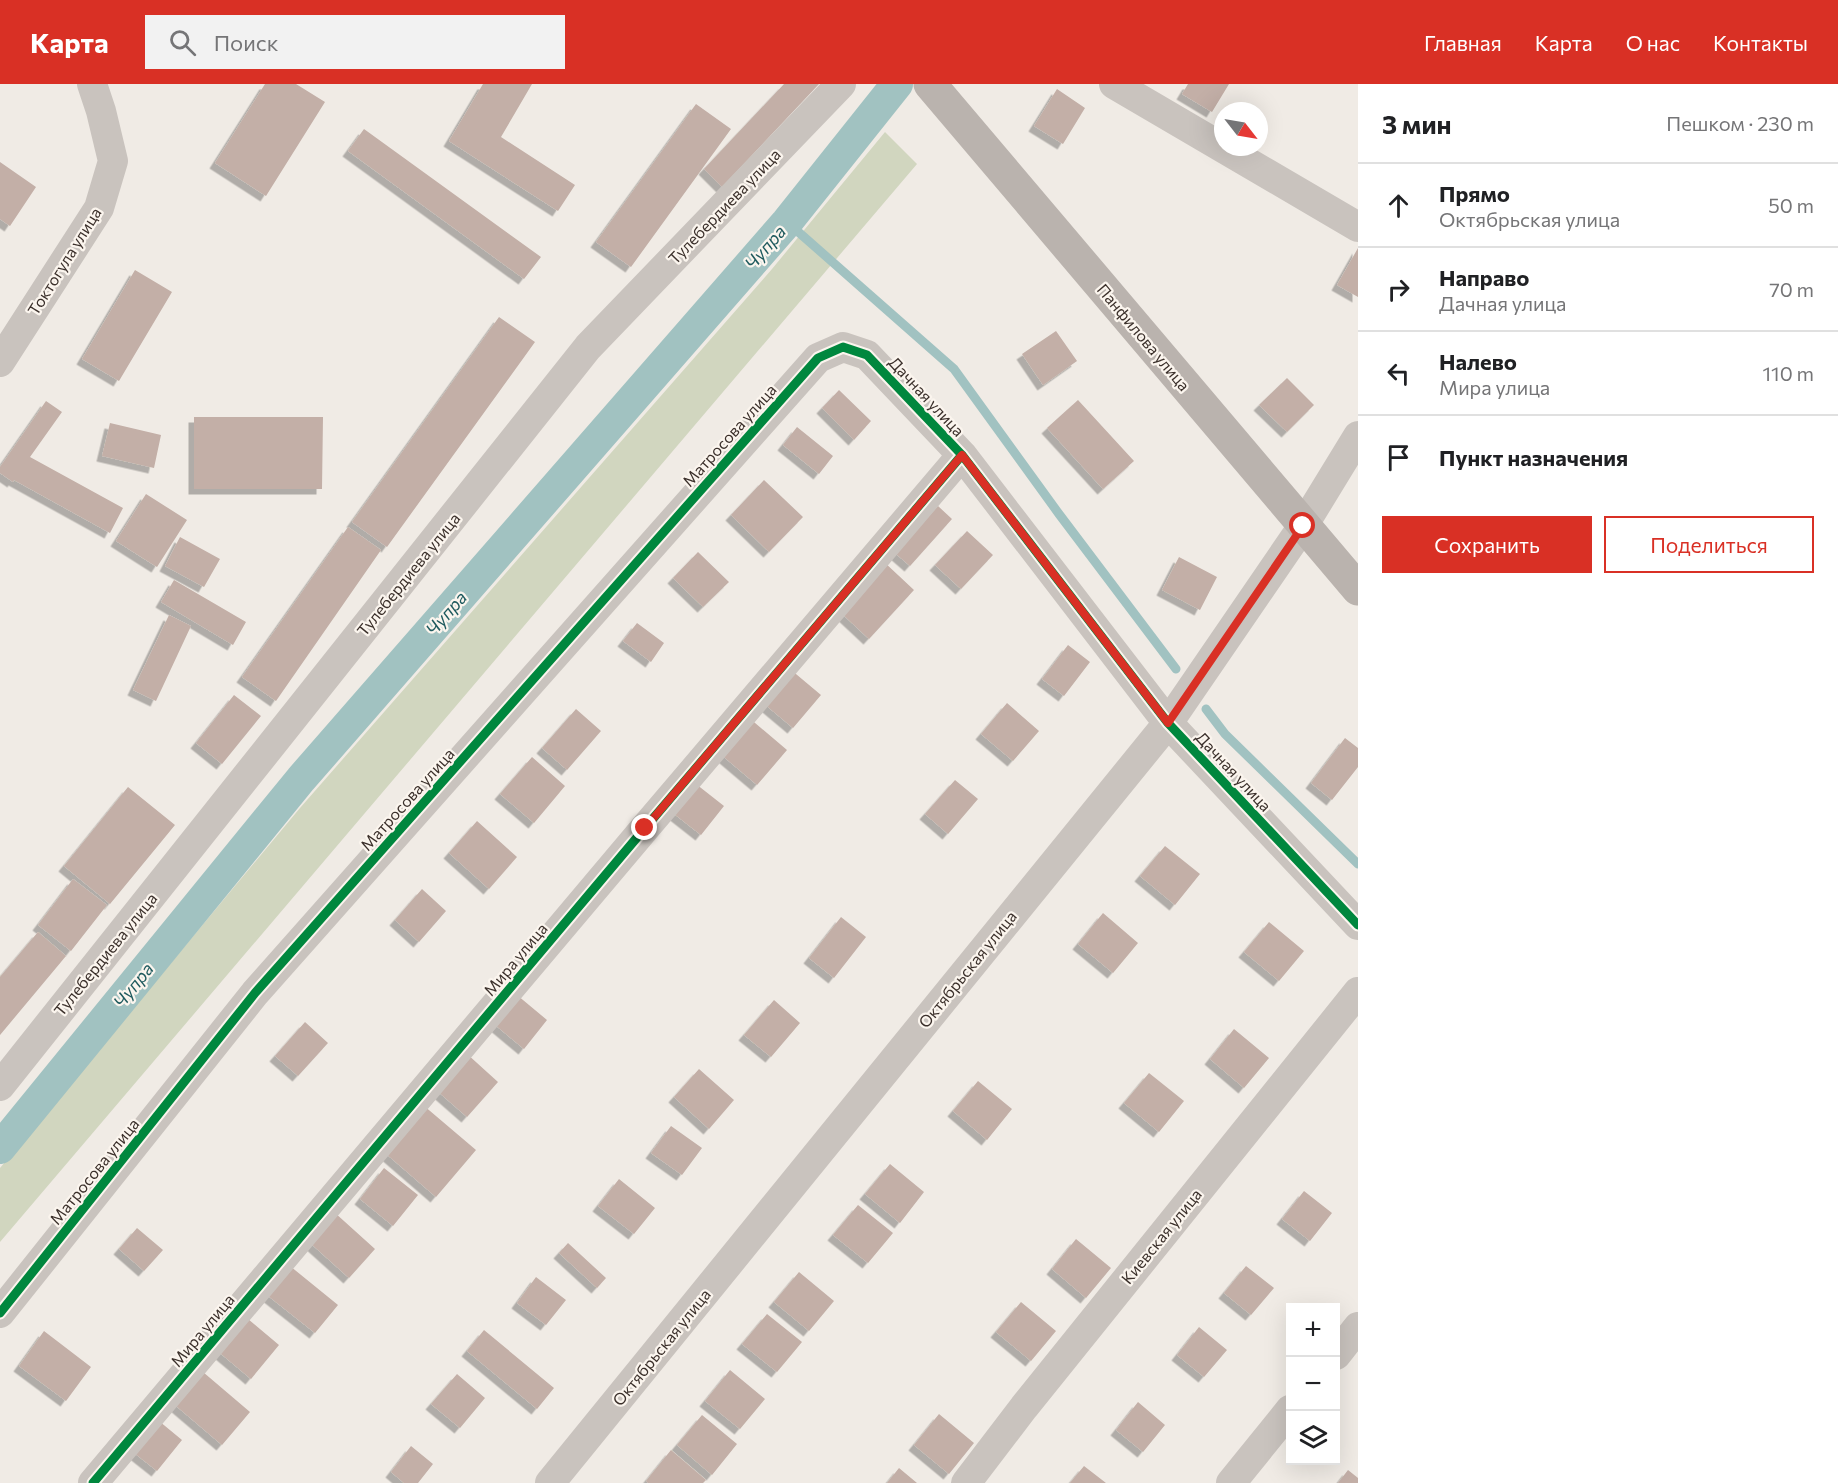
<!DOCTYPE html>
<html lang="ru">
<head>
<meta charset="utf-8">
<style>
  :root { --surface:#fff; --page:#f2f2f2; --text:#202124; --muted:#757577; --line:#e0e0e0; --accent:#d93025 }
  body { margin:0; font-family:Commissioner,sans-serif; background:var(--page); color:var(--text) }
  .controls { position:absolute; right:18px; bottom:18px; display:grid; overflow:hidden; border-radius:0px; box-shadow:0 6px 24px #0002 }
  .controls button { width:54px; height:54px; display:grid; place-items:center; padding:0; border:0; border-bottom:2px solid var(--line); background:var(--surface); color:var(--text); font:30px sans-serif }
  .compass { position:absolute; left:1214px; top:18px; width:54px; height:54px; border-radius:50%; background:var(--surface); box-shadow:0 6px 24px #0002; rotate:121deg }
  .stop { position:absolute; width:18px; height:18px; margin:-14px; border:4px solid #d93025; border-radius:50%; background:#fff }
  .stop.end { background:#d93025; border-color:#fff; box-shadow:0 2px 6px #0008 }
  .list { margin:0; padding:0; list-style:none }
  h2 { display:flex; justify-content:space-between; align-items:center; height:78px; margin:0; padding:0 24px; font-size:26px }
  h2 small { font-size:20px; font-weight:400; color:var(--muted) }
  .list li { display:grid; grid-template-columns:39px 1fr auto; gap:18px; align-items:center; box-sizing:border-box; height:84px; padding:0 24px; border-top:2px solid var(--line) }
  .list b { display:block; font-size:22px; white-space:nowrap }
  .list p { margin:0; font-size:20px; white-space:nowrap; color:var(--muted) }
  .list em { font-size:20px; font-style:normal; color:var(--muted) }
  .actions { display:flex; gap:12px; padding:18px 24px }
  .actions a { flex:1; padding:14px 0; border:2px solid var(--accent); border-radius:0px; text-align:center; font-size:21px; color:var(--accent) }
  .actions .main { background:var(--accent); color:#fff }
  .icon { flex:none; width:33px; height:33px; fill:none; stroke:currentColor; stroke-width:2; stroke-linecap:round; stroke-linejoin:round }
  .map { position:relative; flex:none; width:1358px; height:1399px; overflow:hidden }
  header { display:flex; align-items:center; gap:36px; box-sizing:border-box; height:84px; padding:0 30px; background:var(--accent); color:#fff }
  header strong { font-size:28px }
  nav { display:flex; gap:33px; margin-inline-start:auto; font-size:21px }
  .search { width:420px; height:54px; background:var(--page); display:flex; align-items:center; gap:15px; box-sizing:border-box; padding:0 21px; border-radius:0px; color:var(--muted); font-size:22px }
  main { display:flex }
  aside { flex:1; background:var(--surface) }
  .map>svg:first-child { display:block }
  .green { fill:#d1d6bf }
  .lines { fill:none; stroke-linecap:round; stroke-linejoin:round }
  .stream { stroke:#a1c2c1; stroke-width:9 }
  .canal { stroke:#a1c2c1; stroke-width:32 }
  .building { fill:#c3afa7; filter:url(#shadow) }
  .street { stroke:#c9c3be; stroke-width:30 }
  .secondary { stroke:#bab3ae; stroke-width:33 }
  .cycleway-casing { stroke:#fbf5ee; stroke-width:13 }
  .cycleway { stroke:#00873e; stroke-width:9 }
  .route { stroke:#d93025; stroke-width:8 }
  .labels { text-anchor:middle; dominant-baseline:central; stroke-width:4.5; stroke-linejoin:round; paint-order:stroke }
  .street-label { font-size:16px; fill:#3b302b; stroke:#fbf5ee }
  .water-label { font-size:18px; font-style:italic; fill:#1f5a5e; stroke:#fbf5ee }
</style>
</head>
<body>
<header>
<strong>Карта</strong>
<div class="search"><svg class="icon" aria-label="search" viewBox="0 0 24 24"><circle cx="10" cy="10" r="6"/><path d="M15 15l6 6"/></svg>Поиск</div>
<nav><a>Главная</a><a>Карта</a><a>О нас</a><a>Контакты</a></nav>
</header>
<main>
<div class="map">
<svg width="1358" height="1399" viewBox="0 0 1358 1399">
  <defs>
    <filter id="shadow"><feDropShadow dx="-5.5" dy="5.5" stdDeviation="0" flood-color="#0004"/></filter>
  </defs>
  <rect width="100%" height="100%" fill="#f0ebe5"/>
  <path class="green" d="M 885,48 L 917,80 L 0,1158 L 0,1084 L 300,724 L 772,185 Z"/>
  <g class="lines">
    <path class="stream" d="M 787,138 L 954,285 L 1059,430 L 1176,585
      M 1206,625 L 1225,650 L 1358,780"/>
    <path class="canal" d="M 0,1064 L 301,695 L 787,138 L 897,0"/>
  </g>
  <path class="building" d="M 265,0 L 296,0 L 325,18 L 266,112 L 215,79 Z
    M 483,0 L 532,0 L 501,53 L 575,101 L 558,127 L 449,57 Z
    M 784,0 L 819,0 L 722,103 L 704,85 Z
    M 1188,0 L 1229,0 L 1212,28 L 1182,10 Z
    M 1057,5 L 1085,24 L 1063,60 L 1034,42 Z
    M 696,20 L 731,45 L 631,183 L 596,158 Z
    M 364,45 L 541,173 L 524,195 L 348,67 Z
    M 0,78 L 36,103 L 10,142 L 0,135 Z
    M 1358,164 L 1358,213 L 1337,201 Z
    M 135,186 L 172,208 L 119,297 L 82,275 Z
    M 499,233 L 535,258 L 387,463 L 352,438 Z
    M 1056,247 L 1077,277 L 1043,301 L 1022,270 Z
    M 1287,294 L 1314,321 L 1287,348 L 1259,321 Z
    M 839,306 L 871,337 L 854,356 L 822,324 Z
    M 1078,316 L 1134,377 L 1103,405 L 1047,344 Z
    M 46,317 L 62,328 L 30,373 L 123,424 L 110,449 L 14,396 L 13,398 L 0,389 L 0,383 Z
    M 194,333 L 323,333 L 322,405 L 194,405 Z
    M 110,339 L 161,351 L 154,384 L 102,372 Z
    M 797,343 L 833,372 L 819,390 L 783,361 Z
    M 764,396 L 803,433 L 769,468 L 731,431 Z
    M 146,410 L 187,436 L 157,483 L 116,457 Z
    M 938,422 L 952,435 L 910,482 L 895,469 Z
    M 348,443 L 381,466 L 276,617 L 242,593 Z
    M 967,447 L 993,471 L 961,505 L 935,481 Z
    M 180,453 L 220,475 L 204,503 L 165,482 Z
    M 698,468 L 729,498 L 703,523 L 673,494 Z
    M 1179,473 L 1217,493 L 1200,526 L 1162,506 Z
    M 883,477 L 914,506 L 869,555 L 838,526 Z
    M 174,496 L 246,538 L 233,561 L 161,518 Z
    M 169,531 L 191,542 L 156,617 L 133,606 Z
    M 637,539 L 664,559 L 651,578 L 623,557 Z
    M 1068,561 L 1090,578 L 1064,612 L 1042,595 Z
    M 790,585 L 821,611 L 793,644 L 762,618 Z
    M 234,611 L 261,632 L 222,680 L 196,659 Z
    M 1007,619 L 1039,647 L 1013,677 L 981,650 Z
    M 576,625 L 601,647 L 567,686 L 542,664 Z
    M 748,633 L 787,666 L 757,701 L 718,668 Z
    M 1345,654 L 1358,664 L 1358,683 L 1332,716 L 1311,699 Z
    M 532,673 L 565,702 L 534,739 L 500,710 Z
    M 955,696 L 978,715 L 948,750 L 925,730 Z
    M 696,700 L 724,722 L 701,751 L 673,729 Z
    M 128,703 L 175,741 L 110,820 L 64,782 Z
    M 477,737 L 517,773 L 489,805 L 449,769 Z
    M 1165,762 L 1200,790 L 1175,821 L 1140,792 Z
    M 73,795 L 107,821 L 71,867 L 38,841 Z
    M 422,805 L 446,827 L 419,858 L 395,836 Z
    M 1103,829 L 1138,859 L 1113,889 L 1078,860 Z
    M 841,833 L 866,853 L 834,894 L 809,874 Z
    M 1269,838 L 1304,867 L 1279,897 L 1244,868 Z
    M 38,848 L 66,872 L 0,951 L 0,893 Z
    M 517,911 L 547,936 L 524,965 L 494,940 Z
    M 774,916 L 800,939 L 771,973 L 744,951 Z
    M 305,938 L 328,959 L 298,992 L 275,972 Z
    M 1234,945 L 1269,974 L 1244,1004 L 1210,975 Z
    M 466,969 L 498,998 L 467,1033 L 435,1005 Z
    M 699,985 L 734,1016 L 709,1045 L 674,1013 Z
    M 1149,989 L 1184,1017 L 1159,1048 L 1124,1019 Z
    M 978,997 L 1012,1025 L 987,1056 L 953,1027 Z
    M 423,1021 L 476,1066 L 436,1113 L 384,1068 Z
    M 671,1042 L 702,1064 L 682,1091 L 651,1069 Z
    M 890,1080 L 924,1108 L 900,1139 L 865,1110 Z
    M 384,1084 L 418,1111 L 393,1142 L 360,1115 Z
    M 619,1095 L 655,1124 L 634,1150 L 598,1122 Z
    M 1304,1107 L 1332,1129 L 1310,1157 L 1282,1135 Z
    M 858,1121 L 893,1149 L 868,1179 L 833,1151 Z
    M 334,1128 L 375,1165 L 349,1194 L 308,1157 Z
    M 137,1144 L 163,1166 L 144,1187 L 119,1165 Z
    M 1076,1155 L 1111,1184 L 1086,1214 L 1052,1185 Z
    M 568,1159 L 606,1194 L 597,1204 L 559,1169 Z
    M 290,1182 L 338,1221 L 315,1249 L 267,1211 Z
    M 1246,1182 L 1274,1204 L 1251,1231 L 1224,1209 Z
    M 799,1188 L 834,1217 L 809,1247 L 774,1218 Z
    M 536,1193 L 566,1216 L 546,1241 L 517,1219 Z
    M 1021,1218 L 1056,1247 L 1031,1277 L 996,1248 Z
    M 767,1230 L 802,1258 L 777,1288 L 742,1260 Z
    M 248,1235 L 279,1261 L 251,1295 L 220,1269 Z
    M 1199,1243 L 1227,1266 L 1204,1293 L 1177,1271 Z
    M 484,1246 L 554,1304 L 537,1325 L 467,1267 Z
    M 44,1247 L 91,1283 L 66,1317 L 19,1282 Z
    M 730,1286 L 765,1315 L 740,1345 L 705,1317 Z
    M 203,1288 L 250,1328 L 222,1361 L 175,1321 Z
    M 457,1290 L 485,1314 L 460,1344 L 431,1320 Z
    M 1138,1318 L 1165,1341 L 1143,1368 L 1116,1346 Z
    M 939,1330 L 974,1359 L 949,1390 L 914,1361 Z
    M 702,1331 L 737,1360 L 712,1391 L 677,1361 Z
    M 159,1337 L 182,1356 L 157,1387 L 133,1368 Z
    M 411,1362 L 433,1380 L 418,1399 L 404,1399 L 391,1388 Z
    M 671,1366 L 706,1396 L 703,1399 L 648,1399 L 646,1397 Z
    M 1084,1382 L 1106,1399 L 1070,1399 Z
    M 899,1384 L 917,1399 L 887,1399 Z
    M 1348,1386 L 1358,1394 L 1358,1399 L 1338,1399 Z"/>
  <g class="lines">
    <path class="street" d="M 1114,0 L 1358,143
      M 0,278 L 99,124 L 113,77 L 101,27 L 92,0
      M 0,1002 L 588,263 L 841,0
      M 0,1229 L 255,909 L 818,274 L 843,263 L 867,271 L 962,371 L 1168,639 L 1358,841
      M 1336,1271 L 1358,1243
      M 93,1399 L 645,744 L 962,371
      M 550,1399 L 1168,639 L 1303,442 L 1358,352
      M 966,1399 L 1024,1323 L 1358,908
      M 1231,1399 L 1290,1326"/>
    <path class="secondary" d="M 930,0 L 1358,505"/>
    <defs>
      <path id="cycleway" d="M 0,1229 L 255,909 L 818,274 L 843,263 L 867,271 L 962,371 L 1168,639 L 1358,841
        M 93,1399 L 645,744 L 962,371"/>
    </defs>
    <use href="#cycleway" class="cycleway-casing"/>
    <use href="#cycleway" class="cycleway"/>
  </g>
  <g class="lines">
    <path class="route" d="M 645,744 L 962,371 L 1168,639 L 1303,442"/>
  </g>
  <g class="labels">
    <g class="street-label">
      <text transform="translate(724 122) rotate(-46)">Тулебердиева улица</text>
      <text transform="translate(64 177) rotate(-58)">Токтогула улица</text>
      <text transform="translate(1144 253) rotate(50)">Панфилова улица</text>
      <text transform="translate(927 312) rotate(47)">Дачная улица</text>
      <text transform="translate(729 351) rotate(-48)">Матросова улица</text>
      <text transform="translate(408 490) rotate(-51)">Тулебердиева улица</text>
      <text transform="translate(1234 687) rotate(47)">Дачная улица</text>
      <text transform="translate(407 715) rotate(-48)">Матросова улица</text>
      <text transform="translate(105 870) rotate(-51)">Тулебердиева улица</text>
      <text transform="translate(515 875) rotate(-50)">Мира улица</text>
      <text transform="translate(967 885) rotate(-51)">Октябрьская улица</text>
      <text transform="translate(94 1087) rotate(-51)">Матросова улица</text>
      <text transform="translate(1161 1152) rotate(-51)">Киевская улица</text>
      <text transform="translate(202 1246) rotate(-50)">Мира улица</text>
      <text transform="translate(661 1263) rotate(-51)">Октябрьская улица</text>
    </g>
    <g class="water-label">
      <text transform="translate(765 163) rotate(-49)">Чупра</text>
      <text transform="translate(446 529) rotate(-49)">Чупра</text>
      <text transform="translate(133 901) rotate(-51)">Чупра</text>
    </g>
  </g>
</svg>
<div class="controls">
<button>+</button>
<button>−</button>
<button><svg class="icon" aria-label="layers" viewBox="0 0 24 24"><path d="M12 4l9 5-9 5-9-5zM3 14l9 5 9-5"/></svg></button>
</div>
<svg class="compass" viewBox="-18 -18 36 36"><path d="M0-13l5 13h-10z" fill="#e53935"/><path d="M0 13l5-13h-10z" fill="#757577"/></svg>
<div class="stop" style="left:1303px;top:442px"></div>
<div class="stop end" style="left:645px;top:744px"></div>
</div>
<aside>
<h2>3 мин<small>Пешком · 230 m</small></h2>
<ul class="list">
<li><svg class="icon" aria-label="ahead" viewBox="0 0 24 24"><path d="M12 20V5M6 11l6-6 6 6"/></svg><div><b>Прямо</b><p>Октябрьская улица</p></div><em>50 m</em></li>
<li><svg class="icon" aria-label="right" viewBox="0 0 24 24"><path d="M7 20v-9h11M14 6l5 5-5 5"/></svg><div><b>Направо</b><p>Дачная улица</p></div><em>70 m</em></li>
<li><svg class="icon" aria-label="left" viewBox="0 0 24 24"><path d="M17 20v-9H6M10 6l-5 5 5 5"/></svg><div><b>Налево</b><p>Мира улица</p></div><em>110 m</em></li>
<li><svg class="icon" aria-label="arrive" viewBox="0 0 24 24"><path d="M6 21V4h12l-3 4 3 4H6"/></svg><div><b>Пункт назначения</b></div></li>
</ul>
<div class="actions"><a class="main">Сохранить</a><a>Поделиться</a></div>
</aside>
</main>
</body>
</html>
